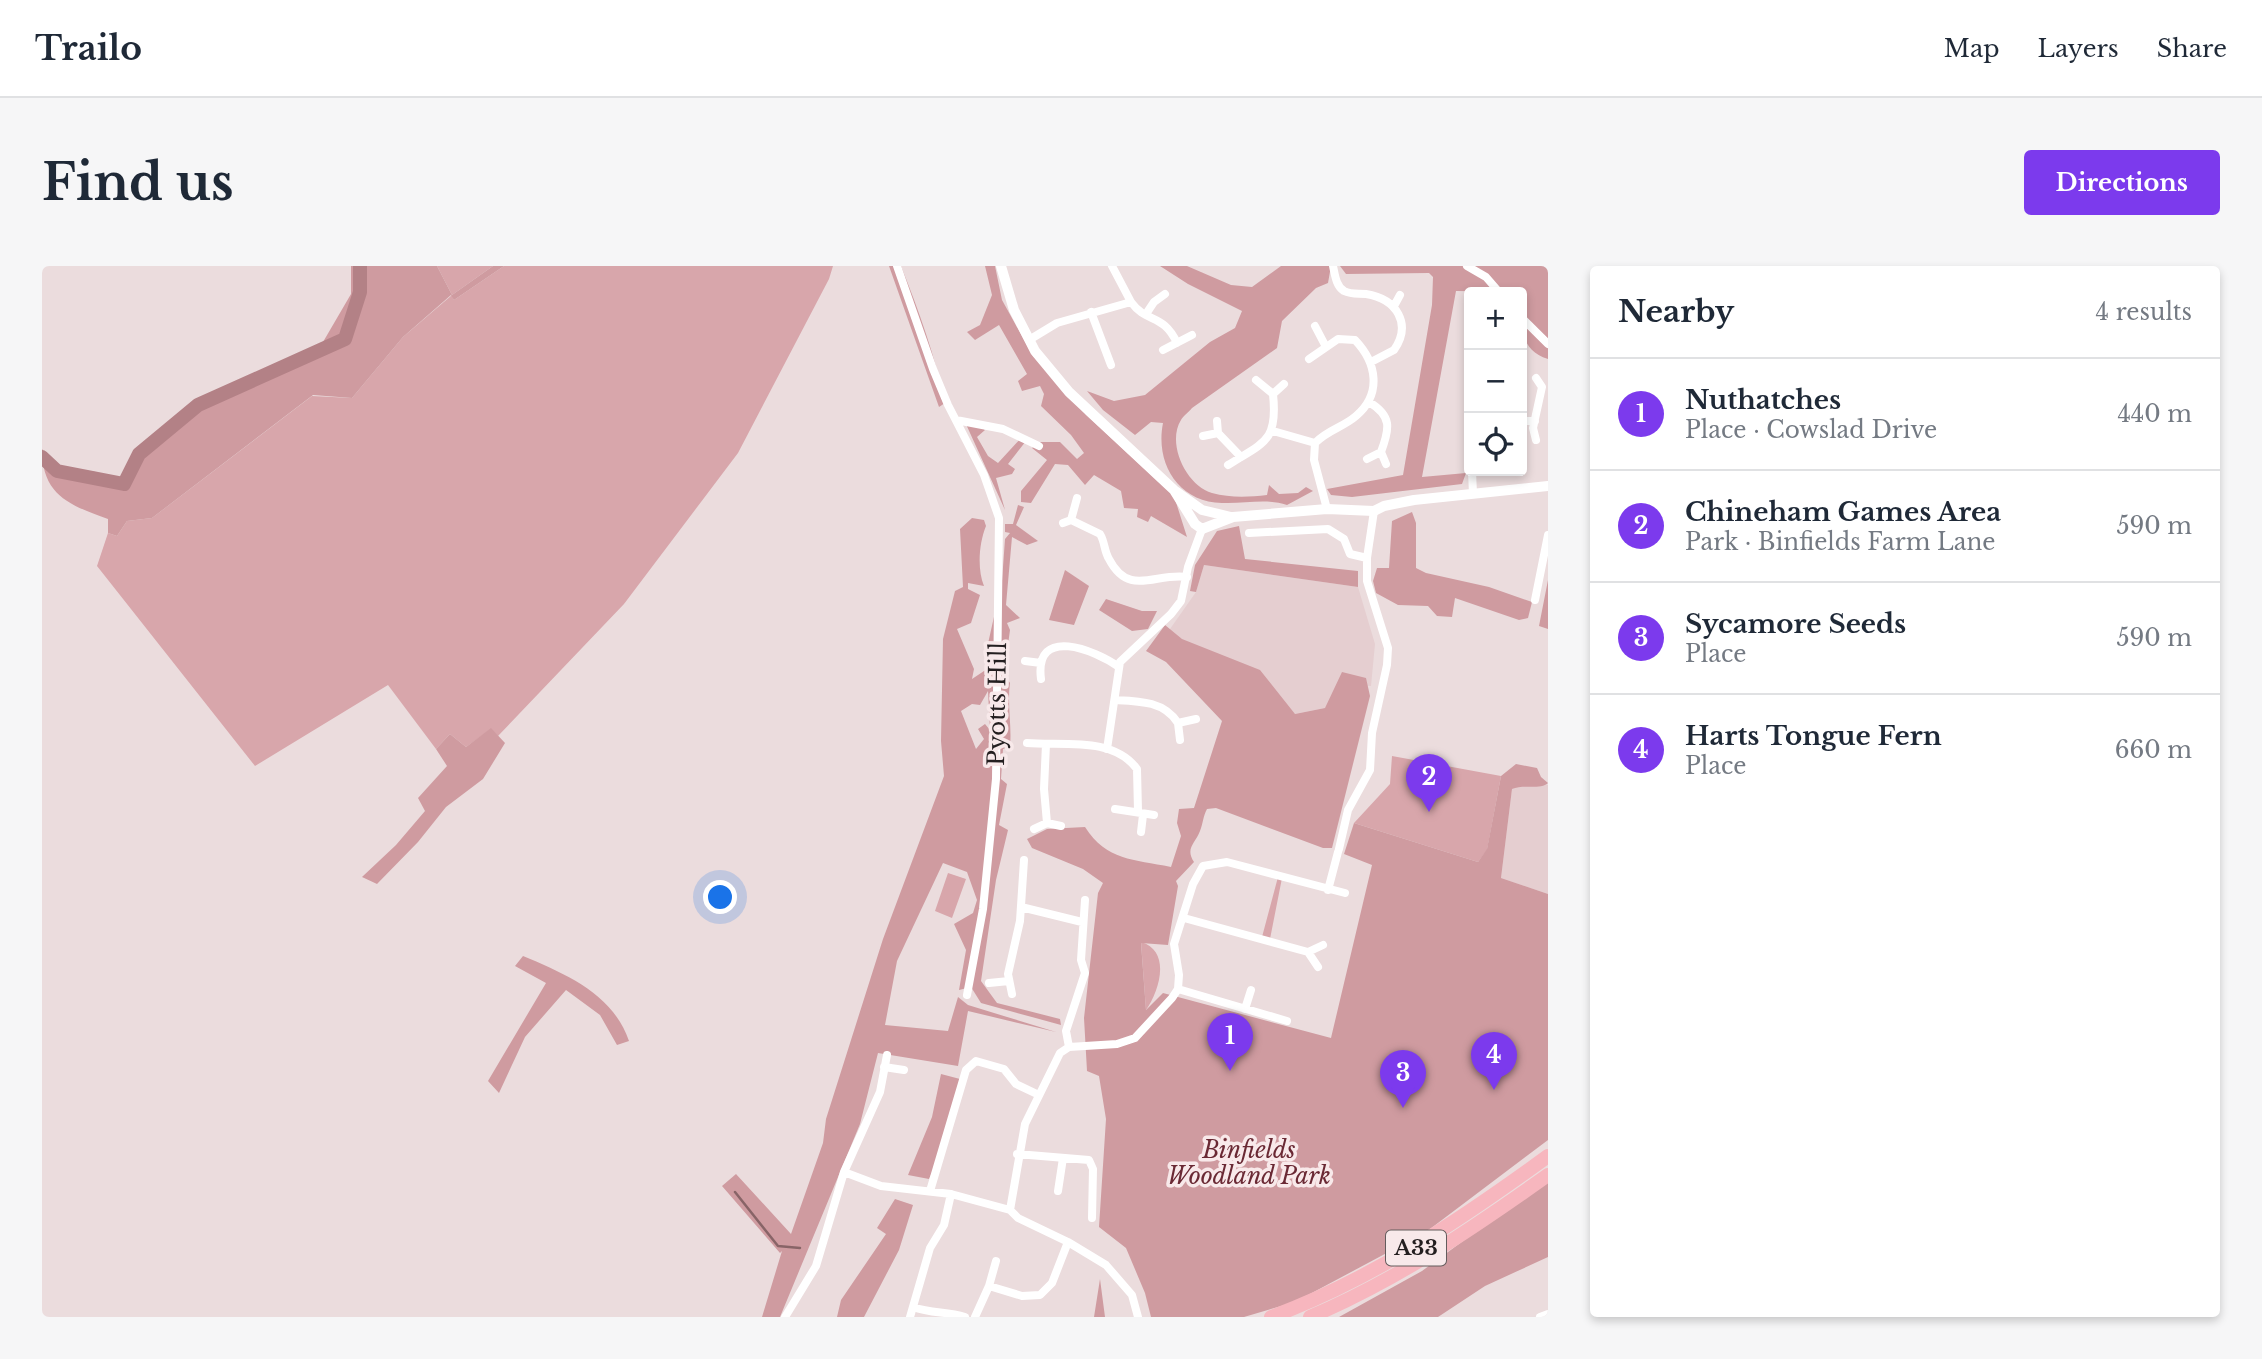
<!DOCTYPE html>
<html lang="en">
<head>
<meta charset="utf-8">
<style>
  :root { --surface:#fff; --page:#f6f6f7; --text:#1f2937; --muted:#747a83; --line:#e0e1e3; --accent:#7c3aed }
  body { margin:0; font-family:"Libre Baskerville",serif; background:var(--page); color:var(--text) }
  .controls { position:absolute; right:21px; top:21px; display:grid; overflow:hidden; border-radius:7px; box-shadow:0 4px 10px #0003 }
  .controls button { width:63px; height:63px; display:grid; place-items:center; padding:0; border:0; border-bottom:2px solid var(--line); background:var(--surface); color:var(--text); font:35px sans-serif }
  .you { position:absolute; left:679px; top:632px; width:24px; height:24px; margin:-18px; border:5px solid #fff; border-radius:50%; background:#1a73e8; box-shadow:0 0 0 10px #1a73e833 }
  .badge { display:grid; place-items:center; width:46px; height:46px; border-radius:50%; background:var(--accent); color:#fff; font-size:23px; font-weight:700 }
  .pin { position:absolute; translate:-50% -58px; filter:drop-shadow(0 2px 4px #0008) }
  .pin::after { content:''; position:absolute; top:37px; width:24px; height:21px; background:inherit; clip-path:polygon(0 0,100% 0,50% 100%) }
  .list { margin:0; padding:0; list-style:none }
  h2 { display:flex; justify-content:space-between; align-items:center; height:91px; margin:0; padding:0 28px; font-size:30px }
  h2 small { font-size:23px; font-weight:400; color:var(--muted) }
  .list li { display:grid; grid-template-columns:46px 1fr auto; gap:21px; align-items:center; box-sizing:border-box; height:112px; padding:0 28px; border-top:2px solid var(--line) }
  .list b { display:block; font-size:26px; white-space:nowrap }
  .list p { margin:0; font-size:23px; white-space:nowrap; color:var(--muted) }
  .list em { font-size:23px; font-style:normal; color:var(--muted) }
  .icon { flex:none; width:38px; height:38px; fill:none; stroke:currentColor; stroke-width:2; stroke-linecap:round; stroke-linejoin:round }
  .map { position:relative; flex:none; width:1506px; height:1051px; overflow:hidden; border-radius:7px }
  header { display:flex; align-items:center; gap:42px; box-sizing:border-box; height:98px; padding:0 35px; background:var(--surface); border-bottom:2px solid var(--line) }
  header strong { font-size:33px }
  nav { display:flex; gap:38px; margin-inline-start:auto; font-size:24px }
  .intro { display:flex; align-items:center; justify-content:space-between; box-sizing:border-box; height:168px; padding:0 42px }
  h1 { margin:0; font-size:49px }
  .button { padding:18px 32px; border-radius:7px; background:var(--accent); color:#fff; font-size:24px; font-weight:700 }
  main { display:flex; gap:42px; padding:0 42px }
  aside { flex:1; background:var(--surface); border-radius:7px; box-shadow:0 4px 10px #0003 }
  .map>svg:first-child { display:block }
  .built { fill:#e5ced0 }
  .green { fill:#d8a6ab }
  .forest { fill:#cf9ba0; fill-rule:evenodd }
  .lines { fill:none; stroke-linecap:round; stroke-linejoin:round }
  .stream { stroke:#886467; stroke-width:2.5 }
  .river { stroke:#b38186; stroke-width:14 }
  .minor { stroke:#fff; stroke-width:8 }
  .tertiary { stroke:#fff; stroke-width:10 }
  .trunk { stroke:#f7b6be; stroke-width:14 }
  .labels { text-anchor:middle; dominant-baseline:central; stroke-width:7; stroke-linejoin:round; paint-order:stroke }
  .shield { fill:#f8e9ea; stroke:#645c5d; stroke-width:2 }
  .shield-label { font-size:21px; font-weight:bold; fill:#241f20 }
  .street-label { font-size:23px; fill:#241f20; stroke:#f8e9ea }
  .park-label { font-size:23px; font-style:italic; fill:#6a2934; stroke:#f8e9ea }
</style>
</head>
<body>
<header>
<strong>Trailo</strong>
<nav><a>Map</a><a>Layers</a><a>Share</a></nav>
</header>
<div class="intro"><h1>Find us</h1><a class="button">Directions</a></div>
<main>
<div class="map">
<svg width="1506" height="1051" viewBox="0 0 1506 1051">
  <rect width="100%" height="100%" fill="#ebdcdd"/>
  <path class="built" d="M 1162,299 L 1316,321 L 1333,378 L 1329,420 L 1306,419 L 1283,442 L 1253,448 L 1121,373 L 1154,326 Z
    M 1480,519 L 1506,519 L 1506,628 L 1459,612 L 1470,523 Z"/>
  <path class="green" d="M 395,0 L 451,0 L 410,29 L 412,34 L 462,0 L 791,0 L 787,13 L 696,187 L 582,338 L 456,470 L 449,463 L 424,481 L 408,468 L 394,483 L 346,419 L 213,500 L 55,300 L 66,267 L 75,270 L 85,255 L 110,252 L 270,130 L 310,132 L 361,71 L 410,29 Z
    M 1350,490 L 1459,510 L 1445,584 L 1436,596 L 1312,557 L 1348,518 Z
    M 906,607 L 924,613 L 910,652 L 893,645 Z
    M 1236,611 L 1240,612 L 1228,673 L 1220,671 Z
    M 1099,676 C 1130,685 1117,726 1104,744 Z"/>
  <path class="forest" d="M 309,0 L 395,0 L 410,29 L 451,0 L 462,0 L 412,34 L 409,29 L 361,71 L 310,132 L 271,129 L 110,252 L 85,255 L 75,270 L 66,267 L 66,253 C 27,239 0,229 0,183 L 14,200 L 54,206 L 77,217 L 116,166 L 203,115 L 281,76 L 309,28 Z
    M 847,0 L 859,0 C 877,45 893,90 903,137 L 897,141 Z
    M 943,0 L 953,0 L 960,34 L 991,90 L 1044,149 L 1132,230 L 1145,271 L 1109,250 L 1106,256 L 1095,251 L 1096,243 L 1082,242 L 1079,225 L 1052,209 L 1043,219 L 1026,199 L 1013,198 L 989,237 L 979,236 L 979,225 L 1005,194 L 990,182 L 997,176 L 1018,176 L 1035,193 L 1042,187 L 1029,169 L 999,140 L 1002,128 L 998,120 L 980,125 L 976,115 L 985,108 L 957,59 L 933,74 L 925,66 L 938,59 L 950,29 Z
    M 1118,0 L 1145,0 L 1189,19 L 1210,21 L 1239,0 L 1289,0 L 1286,17 L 1274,22 L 1240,55 L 1235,82 L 1150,142 C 1147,146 1141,150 1139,154 C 1124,178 1145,220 1170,227 C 1188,232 1207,231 1225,229 L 1227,219 L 1237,228 L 1256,227 L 1264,221 L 1271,225 L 1245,239 C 1224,232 1203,238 1180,237 C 1136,236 1113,197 1121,157 L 1109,156 L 1093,169 L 1061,144 L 1045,125 L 1072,135 L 1103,129 L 1168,76 L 1193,62 L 1200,45 L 1146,18 Z
    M 1298,0 L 1506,0 L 1506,93 C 1474,83 1480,54 1480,26 L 1414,25 L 1380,211 L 1424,207 L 1420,218 L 1310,231 L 1289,229 L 1285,223 L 1361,209 L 1390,39 L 1391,11 L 1387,7 L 1304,8 Z
    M 923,156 L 935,157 L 943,164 L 935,171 L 946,190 L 956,197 L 979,172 L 984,175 L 966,198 L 973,203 L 970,208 L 954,212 L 963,244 Z
    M 976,239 L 982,241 L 974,259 L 996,275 L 985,279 L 970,271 L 964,339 L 978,352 L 965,357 L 968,364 L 962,408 L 968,417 C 965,438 970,460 968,481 L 961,483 L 959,513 L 965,518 L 957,559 L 966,564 L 954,614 L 939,715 L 955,737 L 1018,753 L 1019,759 L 939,737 L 929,721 L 917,724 L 924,684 L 912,658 L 931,647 L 935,634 L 925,606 L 901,597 L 855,695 L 843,759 L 906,765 L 916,731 L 926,739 L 1014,766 L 926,745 L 916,800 L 836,787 L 818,858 L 738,1051 L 720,1051 L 740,985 L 738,987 L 680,920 L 694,908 L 749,968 L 781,877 L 784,853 L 841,673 L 902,510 L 899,475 L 901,373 L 913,325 L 921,321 L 918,263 L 930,252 L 942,254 L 944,260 C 937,277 935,303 942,320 L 926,317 L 926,323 L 938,329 L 929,357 L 915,363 L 932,403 L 930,413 L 951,399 L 945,382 L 960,315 L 963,273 L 968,267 L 963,266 L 963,258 L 971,258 ZM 946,425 L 948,464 L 943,458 L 936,463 L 942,473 L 934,483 L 919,445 L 930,438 L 938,439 Z
    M 1370,246 L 1374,257 L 1374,302 L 1384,307 L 1447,321 L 1490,336 L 1486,352 L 1477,354 L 1413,332 L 1410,351 L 1395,350 L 1386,340 L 1356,339 L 1334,327 L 1331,315 L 1335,302 L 1347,302 L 1350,255 Z
    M 1197,260 L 1203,293 L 1316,305 L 1316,321 L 1162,299 L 1154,326 L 1148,325 L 1153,299 L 1175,265 Z
    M 1023,304 L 1047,320 L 1032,359 L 1007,354 Z
    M 1506,314 L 1506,363 L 1497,360 Z
    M 1064,333 L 1100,345 L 1115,345 L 1106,363 L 1090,365 L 1057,344 Z
    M 1123,359 L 1140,373 L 1218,404 L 1253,448 L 1283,442 L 1300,406 L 1324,412 L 1328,430 L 1290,582 L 1281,582 L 1174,542 L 1165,543 C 1161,550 1161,558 1158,565 C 1153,578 1143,582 1152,596 L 1134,615 L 1136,620 L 1126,679 L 1099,677 L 1104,744 L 1121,727 L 1289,772 L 1330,599 L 1302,588 L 1312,557 L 1436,596 L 1445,583 L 1459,510 L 1474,498 L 1495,502 L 1499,511 L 1506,517 C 1499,524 1481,518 1470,523 L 1459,612 L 1506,628 L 1506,874 L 1384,966 L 1253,1036 L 1202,1051 L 1109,1051 L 1103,1027 L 1084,982 L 1057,961 L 1064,853 L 1057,810 L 1045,805 L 1042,752 L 1056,627 L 1061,617 L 1041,603 L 990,582 L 985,573 L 1005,563 L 1043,561 C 1065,595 1091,593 1129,601 L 1139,570 L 1135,557 L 1137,543 L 1152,542 L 1180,455 L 1124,396 L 1104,385 Z
    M 449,462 L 463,477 L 441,513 L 404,541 L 376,576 L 335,618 L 320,611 L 354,579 L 383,545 L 376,532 L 405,500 L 394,483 L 408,468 L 424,481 Z
    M 481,690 C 524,708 571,728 587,775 L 575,779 L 558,749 L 524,724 L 483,771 L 457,827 L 446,815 L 504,717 L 473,700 Z
    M 899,808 L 918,813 L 907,868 L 887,913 L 866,909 L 890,851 Z
    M 1506,913 L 1506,991 L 1443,1020 L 1396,1051 L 1297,1051 L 1380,1005 Z
    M 853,933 L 871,939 L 857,984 L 822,1051 L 795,1051 L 799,1034 L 844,968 L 835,962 Z
    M 1058,1013 L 1063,1051 L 1052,1051 Z"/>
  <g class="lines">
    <path class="stream" d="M 693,926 L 736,980 L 758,982"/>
    <path class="river" d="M 0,191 L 15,205 L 82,218 L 97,188 L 156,139 L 303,73 L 318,26 L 318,0"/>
    <path class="minor" d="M 855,0 L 891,103 L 906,139 L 942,209 L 957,252 L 954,513 L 941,643 L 925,729
      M 1291,0 C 1293,9 1294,20 1302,25 C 1310,29 1317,27 1324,28 C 1355,33 1370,58 1352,84 L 1329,96
      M 1425,0 L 1444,11 L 1457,26
      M 1089,36 C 1105,58 1121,47 1135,77
      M 1352,40 L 1358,29
      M 1049,46 L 1069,99
      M 1104,48 L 1112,36 L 1123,28
      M 1480,52 L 1506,78
      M 1273,60 L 1283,79
      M 987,74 L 1015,57 L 1089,36 L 1070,0
      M 1121,84 L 1150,69
      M 1214,114 L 1231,128 L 1242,118
      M 1327,136 C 1350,150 1348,162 1339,186
      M 914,154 L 961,163 L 997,180
      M 1480,155 L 1493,155
      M 1231,165 L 1273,177 C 1287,163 1300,162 1314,150 C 1340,128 1335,97 1313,74 L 1296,73 L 1267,93
      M 1176,167 L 1199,191
      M 1161,170 L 1176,167 L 1175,155
      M 1494,174 L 1491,162 L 1500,121 L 1494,112
      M 1273,177 L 1272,194 L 1285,243
      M 1325,193 L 1339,186 L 1344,198
      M 1186,199 C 1223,176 1236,175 1231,128
      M 1430,205 L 1431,228
      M 1029,254 L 1035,232
      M 1021,257 L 1029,254 L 1058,268 C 1063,276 1062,285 1067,293 C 1087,332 1114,306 1145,311
      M 1207,267 L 1286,263 L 1302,273 L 1308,288 L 1325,292
      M 1493,334 L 1506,269
      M 983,395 L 999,397
      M 999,413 C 992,359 1053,384 1077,401
      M 1073,434 C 1097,435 1122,435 1136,457 L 1138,474
      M 1136,457 L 1154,453
      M 985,477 C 1020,480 1071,470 1095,503 L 1096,545
      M 1004,478 L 1002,523 L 1005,557
      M 1065,483 L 1078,396 L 1129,348 L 1139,335 L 1146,301 L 1160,263
      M 1073,543 L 1112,549
      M 992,563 L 1005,557 L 1019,560
      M 1099,566 L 1101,549
      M 1297,583 L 1306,544 L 1328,504 L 1330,467 L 1345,399 L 1346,382 L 1325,315 L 1325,292 L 1332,245
      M 1286,624 L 1296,586
      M 979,641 L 1040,656
      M 1142,652 L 1266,686
      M 1276,701 L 1266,686 L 1281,679
      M 947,717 L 967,715
      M 1136,723 L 1245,755
      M 970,728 L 966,708 L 978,655 L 982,594
      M 1203,743 L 1209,724
      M 1027,781 L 1075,778 L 1093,772 L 1130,732 L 1136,723 L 1137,709 L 1132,678 L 1151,618 L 1161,600 L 1185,596 L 1303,627
      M 1027,781 L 1024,765 L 1043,707 L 1039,694 L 1043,634
      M 842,801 L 862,804
      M 975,888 L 1047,894 L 1051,903 L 1050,952
      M 802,906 L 839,920 L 909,928 L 968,944 L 976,952 L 1026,976 L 1064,999 L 1090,1029 L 1096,1051
      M 888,925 L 924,804 L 934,795 L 962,803 L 974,818 L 997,829
      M 1016,925 L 1021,892
      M 968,944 L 983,858 L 1018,787 L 1027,781
      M 947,1020 L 980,1030 L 998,1029 L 1010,1017 L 1026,976
      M 871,1041 C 890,1048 904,1045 923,1051
      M 743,1051 L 774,1000 L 802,906 L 838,826 L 845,789
      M 868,1051 L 888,982 L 902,959 L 909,928
      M 933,1051 L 947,1020 L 954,995
      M 1498,1051 L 1506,1048"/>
    <path class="tertiary" d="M 959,0 L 972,44 L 993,85 L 1027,126 L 1132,224 L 1160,244 L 1189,251
      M 1132,224 L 1153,258 L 1160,263 L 1191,251 L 1285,243 L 1332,245 L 1342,240 L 1372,234 L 1506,220"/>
    <path class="trunk" d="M 1229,1051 C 1331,1013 1418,954 1506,890
      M 1268,1051 C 1355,1014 1430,963 1506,909"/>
  </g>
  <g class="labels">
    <rect class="shield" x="1344" y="964.5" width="60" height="35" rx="5"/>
    <g class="shield-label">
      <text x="1374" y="982">A33</text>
    </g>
    <g class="street-label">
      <text transform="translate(955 438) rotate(-89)">Pyotts Hill</text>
    </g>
    <g class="park-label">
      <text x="1207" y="884">Binfields<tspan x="1207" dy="26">Woodland Park</tspan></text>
    </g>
  </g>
</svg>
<div class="controls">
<button>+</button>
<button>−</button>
<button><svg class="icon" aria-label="locate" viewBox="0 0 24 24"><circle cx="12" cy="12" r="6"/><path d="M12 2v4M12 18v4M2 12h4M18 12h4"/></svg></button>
</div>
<div class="you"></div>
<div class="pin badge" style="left:1188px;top:805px">1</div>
<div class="pin badge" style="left:1387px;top:546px">2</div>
<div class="pin badge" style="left:1361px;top:842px">3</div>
<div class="pin badge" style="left:1452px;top:824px">4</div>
</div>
<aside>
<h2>Nearby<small>4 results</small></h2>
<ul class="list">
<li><span class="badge">1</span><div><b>Nuthatches</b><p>Place · Cowslad Drive</p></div><em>440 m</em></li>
<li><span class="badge">2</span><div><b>Chineham Games Area</b><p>Park · Binfields Farm Lane</p></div><em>590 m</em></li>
<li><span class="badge">3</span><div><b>Sycamore Seeds</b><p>Place</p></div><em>590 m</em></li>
<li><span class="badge">4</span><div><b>Harts Tongue Fern</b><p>Place</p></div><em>660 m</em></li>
</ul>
</aside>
</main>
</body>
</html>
